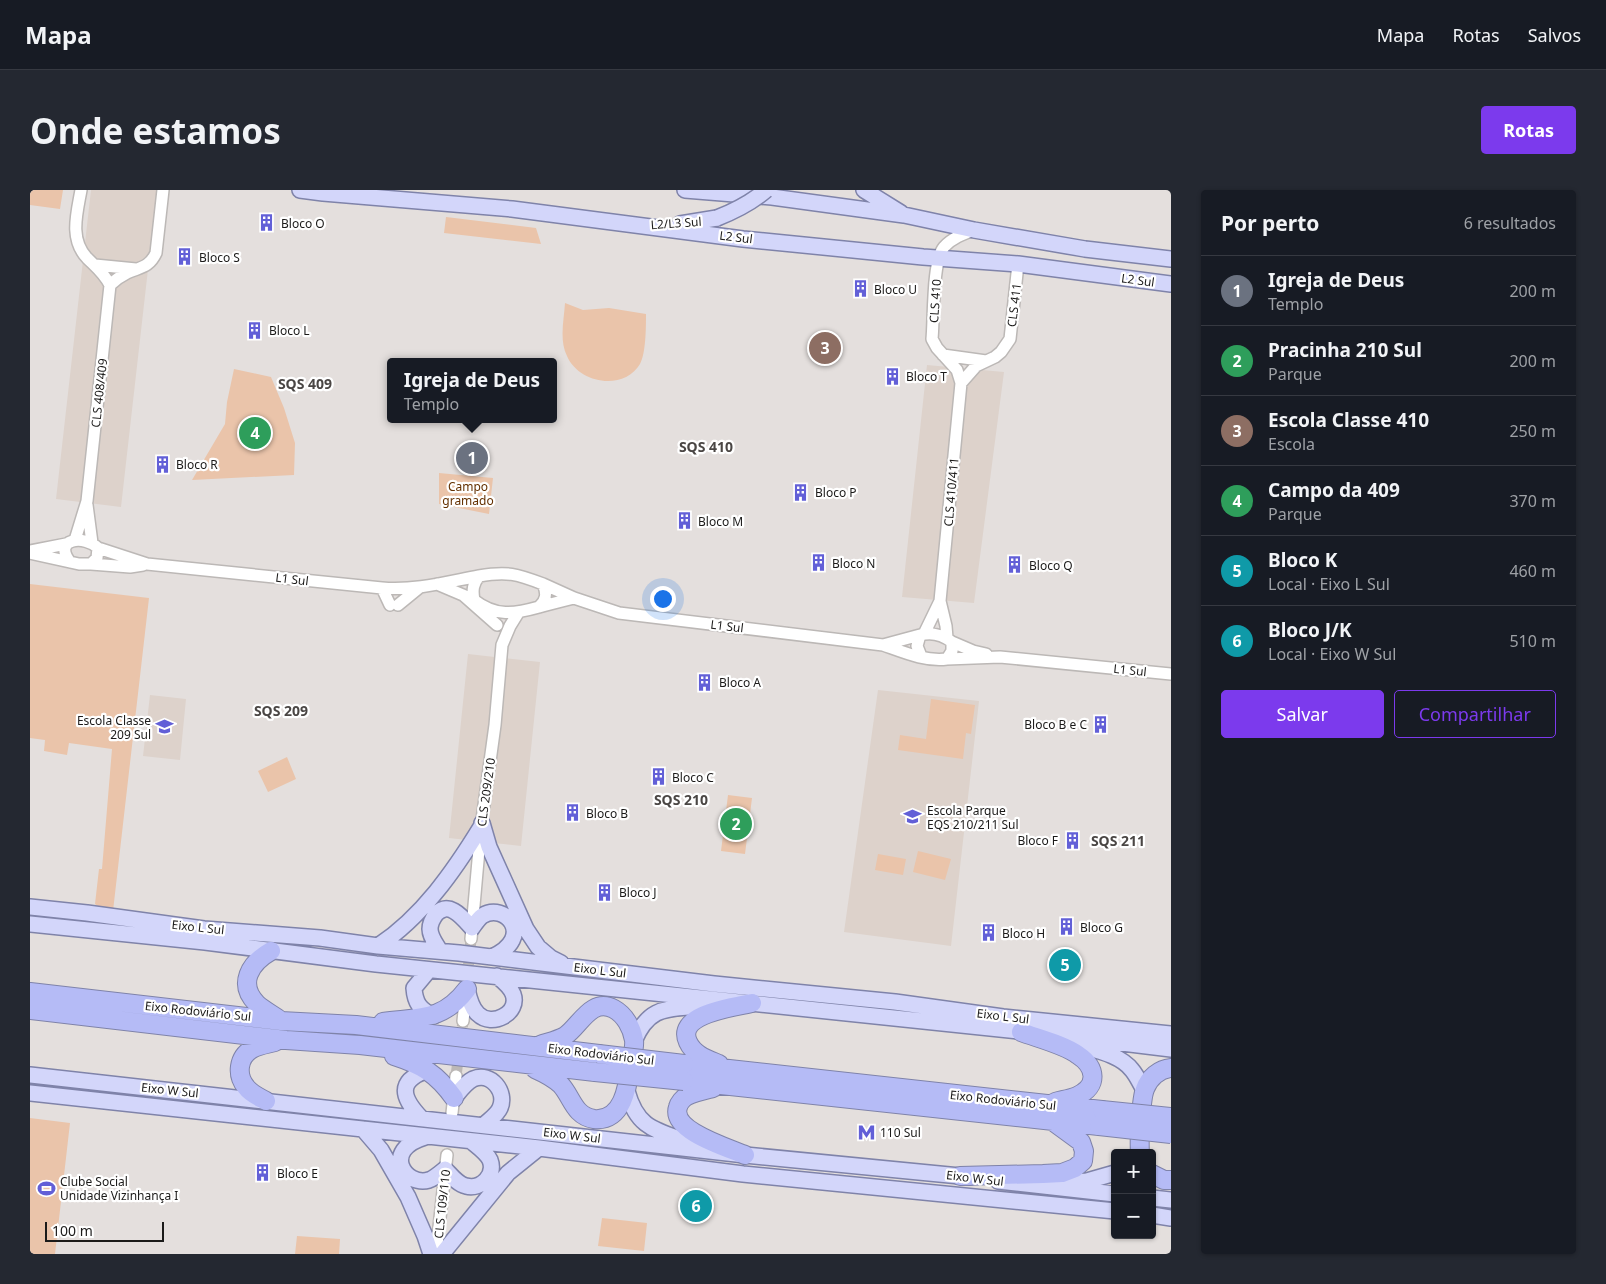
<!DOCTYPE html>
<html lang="pt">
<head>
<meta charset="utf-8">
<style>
  :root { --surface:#171b24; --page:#242831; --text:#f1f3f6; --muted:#9ea1a6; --line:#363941; --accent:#7c3aed }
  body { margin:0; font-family:"Noto Sans",sans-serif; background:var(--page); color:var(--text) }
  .controls { position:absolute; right:15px; bottom:15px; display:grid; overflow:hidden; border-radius:5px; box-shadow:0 1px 4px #0004 }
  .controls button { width:45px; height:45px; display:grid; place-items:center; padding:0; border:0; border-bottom:1px solid var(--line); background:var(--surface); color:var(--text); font:25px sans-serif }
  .scale { position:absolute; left:15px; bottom:12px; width:119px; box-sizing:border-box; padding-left:5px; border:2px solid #1b1a19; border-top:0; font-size:14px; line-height:18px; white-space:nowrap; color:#1b1a19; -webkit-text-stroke:4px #fff; paint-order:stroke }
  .you { position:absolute; left:632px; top:408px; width:18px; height:18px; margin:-12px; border:4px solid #fff; border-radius:50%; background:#1a73e8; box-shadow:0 0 0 8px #1a73e833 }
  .badge { display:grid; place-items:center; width:32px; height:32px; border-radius:50%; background:var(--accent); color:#fff; font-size:16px; font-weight:700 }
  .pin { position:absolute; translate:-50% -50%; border:2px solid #fff; box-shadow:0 1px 5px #0006 }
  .popup { position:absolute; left:357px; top:168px; width:170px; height:65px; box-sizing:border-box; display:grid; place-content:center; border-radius:5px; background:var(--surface); filter:drop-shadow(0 1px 4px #0005); font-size:16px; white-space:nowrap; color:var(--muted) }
  .popup b { font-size:19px; color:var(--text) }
  .popup::after { content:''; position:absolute; left:50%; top:100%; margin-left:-10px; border:10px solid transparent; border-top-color:var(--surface) }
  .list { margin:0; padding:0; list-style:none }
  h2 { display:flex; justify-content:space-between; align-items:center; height:65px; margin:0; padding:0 20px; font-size:21px }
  h2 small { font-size:16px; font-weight:400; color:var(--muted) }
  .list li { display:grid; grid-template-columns:32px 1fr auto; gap:15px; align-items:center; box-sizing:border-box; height:70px; padding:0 20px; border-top:1px solid var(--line) }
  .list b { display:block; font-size:19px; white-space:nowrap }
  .list p { margin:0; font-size:16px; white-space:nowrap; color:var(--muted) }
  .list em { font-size:16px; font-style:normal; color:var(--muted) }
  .actions { display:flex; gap:10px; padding:15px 20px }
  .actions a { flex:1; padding:11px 0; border:1px solid var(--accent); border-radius:5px; text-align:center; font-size:18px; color:var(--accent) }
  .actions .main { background:var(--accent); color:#fff }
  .map { position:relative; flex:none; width:1141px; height:1064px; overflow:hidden; border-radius:5px }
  header { display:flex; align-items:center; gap:30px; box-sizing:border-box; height:70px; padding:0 25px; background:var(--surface); border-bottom:1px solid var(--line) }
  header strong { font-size:24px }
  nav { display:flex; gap:28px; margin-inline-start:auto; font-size:18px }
  .intro { display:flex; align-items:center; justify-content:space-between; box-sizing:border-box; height:120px; padding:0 30px }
  h1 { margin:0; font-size:35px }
  .button { padding:12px 22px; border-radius:5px; background:var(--accent); color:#fff; font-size:18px; font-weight:700 }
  main { display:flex; gap:30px; padding:0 30px }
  aside { flex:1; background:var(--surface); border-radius:5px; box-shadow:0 1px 4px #0004 }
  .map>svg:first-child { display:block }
  .built { fill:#ddd2cb }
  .green { fill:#eac4aa }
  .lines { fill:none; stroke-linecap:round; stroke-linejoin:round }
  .minor-tunnel { stroke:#bcb8b6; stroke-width:11; stroke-dasharray:11 5.5; stroke-linecap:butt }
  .minor-casing { stroke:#bcb8b6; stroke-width:14 }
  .major-casing { stroke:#7f83a9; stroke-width:18 }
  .highway-casing { stroke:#7f83a9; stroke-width:20 }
  .minor { stroke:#fff; stroke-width:11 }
  .major { stroke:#d3d6fa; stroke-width:15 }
  .highway { stroke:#b5bbf6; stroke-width:18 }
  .major-bridge-casing { stroke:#7f83a9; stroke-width:18; stroke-linecap:butt }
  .highway-bridge-casing { stroke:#7f83a9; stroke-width:20; stroke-linecap:butt }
  .major-bridge { stroke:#d3d6fa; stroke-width:15 }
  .highway-bridge { stroke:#b5bbf6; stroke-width:18 }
  .labels { text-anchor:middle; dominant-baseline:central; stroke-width:4.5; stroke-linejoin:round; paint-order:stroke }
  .poi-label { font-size:12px; fill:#1b1a19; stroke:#fff; text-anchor:start }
  .street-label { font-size:12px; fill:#1b1a19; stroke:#fff }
  .park-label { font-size:12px; fill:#643000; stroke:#fff }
  .neighbourhood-label { font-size:14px; font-weight:bold; fill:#4a4644; stroke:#fff }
</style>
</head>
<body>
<header>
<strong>Mapa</strong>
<nav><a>Mapa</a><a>Rotas</a><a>Salvos</a></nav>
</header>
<div class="intro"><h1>Onde estamos</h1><a class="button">Rotas</a></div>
<main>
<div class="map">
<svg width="1141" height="1064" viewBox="0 0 1141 1064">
  <rect width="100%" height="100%" fill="#e4dfdd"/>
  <path class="built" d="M 61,0 L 127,0 L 91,317 L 26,309 Z
    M 897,175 L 974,182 L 944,413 L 872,407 Z
    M 438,464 L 510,472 L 491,656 L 419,648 Z
    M 848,500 L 949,511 L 921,756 L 814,742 Z
    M 120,505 L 156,509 L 150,570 L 113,566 Z"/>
  <path class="green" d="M 0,0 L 33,0 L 30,19 L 0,15 Z
    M 416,27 L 506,38 L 511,54 L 414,43 Z
    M 535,113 L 553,120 L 579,118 L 616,124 C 616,137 616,163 610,174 C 594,201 549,194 537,166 C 529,150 534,130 535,113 Z
    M 204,179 L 241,187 L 254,218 L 265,253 L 264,285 L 162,290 L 195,234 L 197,212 Z
    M 409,283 L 463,288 L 459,324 L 409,314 Z
    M 0,394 L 119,408 L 83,721 L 71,719 L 65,714 L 69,679 L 72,679 L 82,559 L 39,553 L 37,565 L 14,561 L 15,550 L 0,548 Z
    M 901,509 L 945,515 L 941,544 L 936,543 L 933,569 L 868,560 L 870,545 L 896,549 Z
    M 257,567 L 266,589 L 238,602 L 228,581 Z
    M 698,605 L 722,608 L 715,664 L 691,661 Z
    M 888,661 L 921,669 L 915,690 L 883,682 Z
    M 848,664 L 876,669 L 873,685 L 845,680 Z
    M 0,928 L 40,933 L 25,1064 L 0,1064 Z
    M 572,1028 L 617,1033 L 614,1061 L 568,1056 Z
    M 267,1046 L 310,1049 L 309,1064 L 265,1064 Z"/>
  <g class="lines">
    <path class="minor-tunnel" d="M 437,791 L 441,749
      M 426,886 L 433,831"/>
    <defs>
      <path id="minor" d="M 51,0 C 47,23 39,49 57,68 C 66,77 74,83 80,95
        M 65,75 L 106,79
        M 80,95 C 85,90 91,86 97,83 C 110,77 119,78 126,63 L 133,0
        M 913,165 L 956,171
        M 931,193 L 946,176 L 965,167 L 971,162 L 980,149 L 988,74
        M 57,315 L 62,353
        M 45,350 L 57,311 L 80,95
        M 68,358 L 117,374 L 352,398 C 384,401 417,392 449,386
        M 0,361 L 36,354
        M 0,363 L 49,374 L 61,374 L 67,368 L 68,358 C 55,345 22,348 40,372
        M 61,374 L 100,377 L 113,375
        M 407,394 L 440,408
        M 513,394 L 544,408 L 589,423 L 853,455 C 873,462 896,472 917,469 L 922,461 L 922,452 C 913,445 901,442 890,445 L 887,456 L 891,466
        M 352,398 L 360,415
        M 433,405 L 467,435
        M 368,415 L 390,397
        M 509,417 C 517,410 517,403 513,394 C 487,384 477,381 449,386 C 443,394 442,400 444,410 C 466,427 484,424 509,417 C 520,414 532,411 544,408
        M 894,444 L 910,411
        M 917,448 L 916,436 L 910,411 L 931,193 L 927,180 L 907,158 L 902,149 C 904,129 902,71 914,57 C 922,48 933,44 944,40
        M 922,452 L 943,461 L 956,464
        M 853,455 L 890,445
        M 917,469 L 970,467 L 1141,484
        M 441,749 L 451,637 L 465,535 L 472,455 L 480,436 L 488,423
        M 433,831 L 436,802
        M 422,923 L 426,886
        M 406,1064 L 417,965"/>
      <path id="major" d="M 270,0 L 293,3 L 482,19 L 713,49 L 893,67 L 988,74 L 1141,94
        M 655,0 L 742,7 L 874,25 L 944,40 L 1055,59 L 1141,69
        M 834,0 L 871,23
        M 650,34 L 687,28
        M 452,633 L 459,657 L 496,739 L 508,757 L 521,768 L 531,773
        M 0,717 L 57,723 L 174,739 L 290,748 L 348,756 L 429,763 L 684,794 L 865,812 L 973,827 L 1141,844
        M 0,734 L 175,752 L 346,774 L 1018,844 L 1141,859
        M 348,756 C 392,727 424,681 451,637
        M 410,761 C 406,754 400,747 400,739 C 400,734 403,728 406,724 C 419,710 433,728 442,738 C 445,734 448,729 452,726 C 475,711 506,747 462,767
        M 399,780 L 384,798 C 385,813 390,820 404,826
        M 437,799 C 439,808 441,818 448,824 C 462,838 490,823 483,804 C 480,796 473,791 467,786
        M 604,851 C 622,809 645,822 682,814
        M 1045,854 C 1064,860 1090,864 1102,880 C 1107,886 1110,893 1114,900
        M 0,885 L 715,965 L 940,987
        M 597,901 C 607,938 625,940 658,952
        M 0,903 L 509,958 L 713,984 L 1085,1021
        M 424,908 C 429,902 435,893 443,889 C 461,881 477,902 470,918 C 467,925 459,930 454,935
        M 391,928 C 372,908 366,891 398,880
        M 333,939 L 351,960 L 378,1007 L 395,1046 L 401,1064
        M 395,947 C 351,960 375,997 399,990 C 405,988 410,983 415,979 C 421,985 427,994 436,996 C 451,1000 466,985 460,970 C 456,962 448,957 441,951
        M 968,991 L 1085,1004
        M 1038,993 L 1057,991 L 1085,983
        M 1122,1008 L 1141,1010
        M 1122,1025 L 1141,1028
        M 412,1064 L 478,983 L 509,958"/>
      <path id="highway" d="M 241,761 C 220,773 207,794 227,814 C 234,820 243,825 250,830
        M 0,802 L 251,831 L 326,835 L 569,864
        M 0,820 L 256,850 L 330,855 L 565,882
        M 353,832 C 390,827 413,831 437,799
        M 991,842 C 1007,848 1035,855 1048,865 C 1066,877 1069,896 1047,906 C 1040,909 1032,910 1025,912
        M 364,866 C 392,875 407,884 424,908
        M 654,874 L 1072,920
        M 689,874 C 677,869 664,865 658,852 C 645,824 704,817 722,813
        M 505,879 C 514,883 524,888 531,895 C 542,907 544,926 564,929 C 594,932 598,894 601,872 C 602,866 605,857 604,850 C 602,838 595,825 584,819 C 561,807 550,836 535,846 C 528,850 519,852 510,855
        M 654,891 L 1069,936
        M 683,898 C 675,900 665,902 657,906 C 653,908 649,913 648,917 C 640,941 699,958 715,965
        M 236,911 C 229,907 221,904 216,897 C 206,885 208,867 222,859 C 229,855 238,854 245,852
        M 1110,963 C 1109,951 1111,909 1115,899 C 1119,888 1129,879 1141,878
        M 1122,984 L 1134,990 L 1141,990
        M 930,986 L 1013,984 L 1032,983 L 1045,978 L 1053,971 L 1054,961 L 1051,952 L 1025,933"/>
    </defs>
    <use href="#minor" class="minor-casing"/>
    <use href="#major" class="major-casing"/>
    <use href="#highway" class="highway-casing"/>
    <use href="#minor" class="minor"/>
    <use href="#major" class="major"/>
    <use href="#highway" class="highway"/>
    <defs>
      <path id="major-bridge" d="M 687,28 C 705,21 721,13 736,0"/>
      <path id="highway-bridge" d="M 569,864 L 654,874
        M 565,882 L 654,891
        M 1072,920 L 1141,927
        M 1069,936 L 1141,944"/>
    </defs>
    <use href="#major-bridge" class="major-bridge-casing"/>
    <use href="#highway-bridge" class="highway-bridge-casing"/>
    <use href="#major-bridge" class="major-bridge"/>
    <use href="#highway-bridge" class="highway-bridge"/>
  </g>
  <defs>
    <symbol id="building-bare" viewBox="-9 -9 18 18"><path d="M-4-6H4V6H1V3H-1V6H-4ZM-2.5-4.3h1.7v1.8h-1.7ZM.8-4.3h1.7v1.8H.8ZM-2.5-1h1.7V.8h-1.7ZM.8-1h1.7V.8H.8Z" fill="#625fd7" stroke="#fff" stroke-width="2.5" paint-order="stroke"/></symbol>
    <symbol id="school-bare" viewBox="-9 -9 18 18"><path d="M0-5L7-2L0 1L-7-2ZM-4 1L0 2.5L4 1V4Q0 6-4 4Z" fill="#625fd7" stroke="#fff" stroke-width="2.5" paint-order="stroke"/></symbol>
    <symbol id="metro-bare" viewBox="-9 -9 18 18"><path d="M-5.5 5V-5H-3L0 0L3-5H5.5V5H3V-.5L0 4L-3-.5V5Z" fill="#625fd7" stroke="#fff" stroke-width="2.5" paint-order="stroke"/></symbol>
    <symbol id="stadium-bare" viewBox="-9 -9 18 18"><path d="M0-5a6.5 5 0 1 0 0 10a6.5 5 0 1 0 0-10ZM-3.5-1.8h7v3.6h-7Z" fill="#625fd7" stroke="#fff" stroke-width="2.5" paint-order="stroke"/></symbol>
  </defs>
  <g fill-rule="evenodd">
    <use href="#building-bare" x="224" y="20" width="25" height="25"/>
    <use href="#building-bare" x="142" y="54" width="25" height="25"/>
    <use href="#building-bare" x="818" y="86" width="25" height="25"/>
    <use href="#building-bare" x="212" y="128" width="25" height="25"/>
    <use href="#building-bare" x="850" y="174" width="25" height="25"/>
    <use href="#building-bare" x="120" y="262" width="25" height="25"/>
    <use href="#building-bare" x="758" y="290" width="25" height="25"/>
    <use href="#building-bare" x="642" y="318" width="25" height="25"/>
    <use href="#building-bare" x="776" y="360" width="25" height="25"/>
    <use href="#building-bare" x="972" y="362" width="25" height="25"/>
    <use href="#building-bare" x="662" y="480" width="25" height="25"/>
    <use href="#building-bare" x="1058" y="522" width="25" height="25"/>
    <use href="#school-bare" x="122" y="524" width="25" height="25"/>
    <use href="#building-bare" x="616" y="574" width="25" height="25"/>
    <use href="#building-bare" x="530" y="610" width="25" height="25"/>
    <use href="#school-bare" x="870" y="614" width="25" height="25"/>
    <use href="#building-bare" x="1030" y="638" width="25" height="25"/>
    <use href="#building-bare" x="562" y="690" width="25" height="25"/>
    <use href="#building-bare" x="1024" y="724" width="25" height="25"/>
    <use href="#building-bare" x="946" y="730" width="25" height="25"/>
    <use href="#metro-bare" x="824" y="930" width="25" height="25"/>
    <use href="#building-bare" x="220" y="970" width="25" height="25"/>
    <use href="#stadium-bare" x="4" y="986" width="25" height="25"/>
  </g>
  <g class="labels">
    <g class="poi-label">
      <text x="251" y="33">Bloco O</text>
      <text x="169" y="67">Bloco S</text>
      <text x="844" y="99">Bloco U</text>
      <text x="239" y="140">Bloco L</text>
      <text x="876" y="186">Bloco T</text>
      <text x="146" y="274">Bloco R</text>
      <text x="785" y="302">Bloco P</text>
      <text x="668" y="331">Bloco M</text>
      <text x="802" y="373">Bloco N</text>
      <text x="999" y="375">Bloco Q</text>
      <text x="689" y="492">Bloco A</text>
      <text x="121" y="530" text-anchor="end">Escola Classe<tspan x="121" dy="14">209 Sul</tspan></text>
      <text x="1057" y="534" text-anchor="end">Bloco B e C</text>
      <text x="642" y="587">Bloco C</text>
      <text x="897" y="620">Escola Parque<tspan x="897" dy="14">EQS 210/211 Sul</tspan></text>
      <text x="556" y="623">Bloco B</text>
      <text x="1028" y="650" text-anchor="end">Bloco F</text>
      <text x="589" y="702">Bloco J</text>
      <text x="1050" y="737">Bloco G</text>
      <text x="972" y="743">Bloco H</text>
      <text x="850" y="942">110 Sul</text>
      <text x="247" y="983">Bloco E</text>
      <text x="30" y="991">Clube Social<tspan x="30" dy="14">Unidade Vizinhança I</tspan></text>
    </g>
    <g class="street-label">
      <text transform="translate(646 33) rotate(-4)">L2/L3 Sul</text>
      <text transform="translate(706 47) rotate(7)">L2 Sul</text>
      <text transform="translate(1108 90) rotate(8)">L2 Sul</text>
      <text transform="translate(905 111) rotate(-86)">CLS 410</text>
      <text transform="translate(984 115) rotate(-83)">CLS 411</text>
      <text transform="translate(69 203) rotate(-84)">CLS 408/409</text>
      <text transform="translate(921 302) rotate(-85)">CLS 410/411</text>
      <text transform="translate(262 389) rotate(7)">L1 Sul</text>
      <text transform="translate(697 436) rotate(7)">L1 Sul</text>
      <text transform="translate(1100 480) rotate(6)">L1 Sul</text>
      <text transform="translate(456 602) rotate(-82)">CLS 209/210</text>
      <text transform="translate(168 737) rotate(6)">Eixo L Sul</text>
      <text transform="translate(570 780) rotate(7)">Eixo L Sul</text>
      <text transform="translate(168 821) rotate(6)">Eixo Rodoviário Sul</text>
      <text transform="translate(973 826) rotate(7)">Eixo L Sul</text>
      <text transform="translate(571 864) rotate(7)">Eixo Rodoviário Sul</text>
      <text transform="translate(140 900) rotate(6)">Eixo W Sul</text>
      <text transform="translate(973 910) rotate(6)">Eixo Rodoviário Sul</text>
      <text transform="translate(542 945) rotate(7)">Eixo W Sul</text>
      <text transform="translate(945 988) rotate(7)">Eixo W Sul</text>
      <text transform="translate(412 1014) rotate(-84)">CLS 109/110</text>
    </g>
    <g class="park-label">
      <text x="438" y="296">Campo<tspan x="438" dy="14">gramado</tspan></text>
    </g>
    <g class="neighbourhood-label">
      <text x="275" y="193">SQS 409</text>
      <text x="676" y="256">SQS 410</text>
      <text x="251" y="520">SQS 209</text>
      <text x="651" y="609">SQS 210</text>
      <text x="1088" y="650">SQS 211</text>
    </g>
  </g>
</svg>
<div class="controls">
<button>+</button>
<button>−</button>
</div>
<div class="scale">100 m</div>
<div class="you"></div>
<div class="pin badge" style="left:442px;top:268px;background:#6b7280">1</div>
<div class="popup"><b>Igreja de Deus</b>Templo</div>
<div class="pin badge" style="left:706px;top:634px;background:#2e9e5b">2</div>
<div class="pin badge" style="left:795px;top:158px;background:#8d6e63">3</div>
<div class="pin badge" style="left:225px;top:243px;background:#2e9e5b">4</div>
<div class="pin badge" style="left:1035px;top:775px;background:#0f9aa8">5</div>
<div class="pin badge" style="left:666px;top:1016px;background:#0f9aa8">6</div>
</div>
<aside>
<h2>Por perto<small>6 resultados</small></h2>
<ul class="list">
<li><span class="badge" style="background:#6b7280">1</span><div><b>Igreja de Deus</b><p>Templo</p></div><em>200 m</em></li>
<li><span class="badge" style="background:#2e9e5b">2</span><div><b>Pracinha 210 Sul</b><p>Parque</p></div><em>200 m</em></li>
<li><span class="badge" style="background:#8d6e63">3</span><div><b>Escola Classe 410</b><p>Escola</p></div><em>250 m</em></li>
<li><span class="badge" style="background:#2e9e5b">4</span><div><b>Campo da 409</b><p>Parque</p></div><em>370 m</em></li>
<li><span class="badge" style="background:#0f9aa8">5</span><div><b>Bloco K</b><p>Local · Eixo L Sul</p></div><em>460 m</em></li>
<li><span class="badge" style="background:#0f9aa8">6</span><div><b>Bloco J/K</b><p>Local · Eixo W Sul</p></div><em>510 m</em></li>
</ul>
<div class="actions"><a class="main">Salvar</a><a>Compartilhar</a></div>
</aside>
</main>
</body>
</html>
